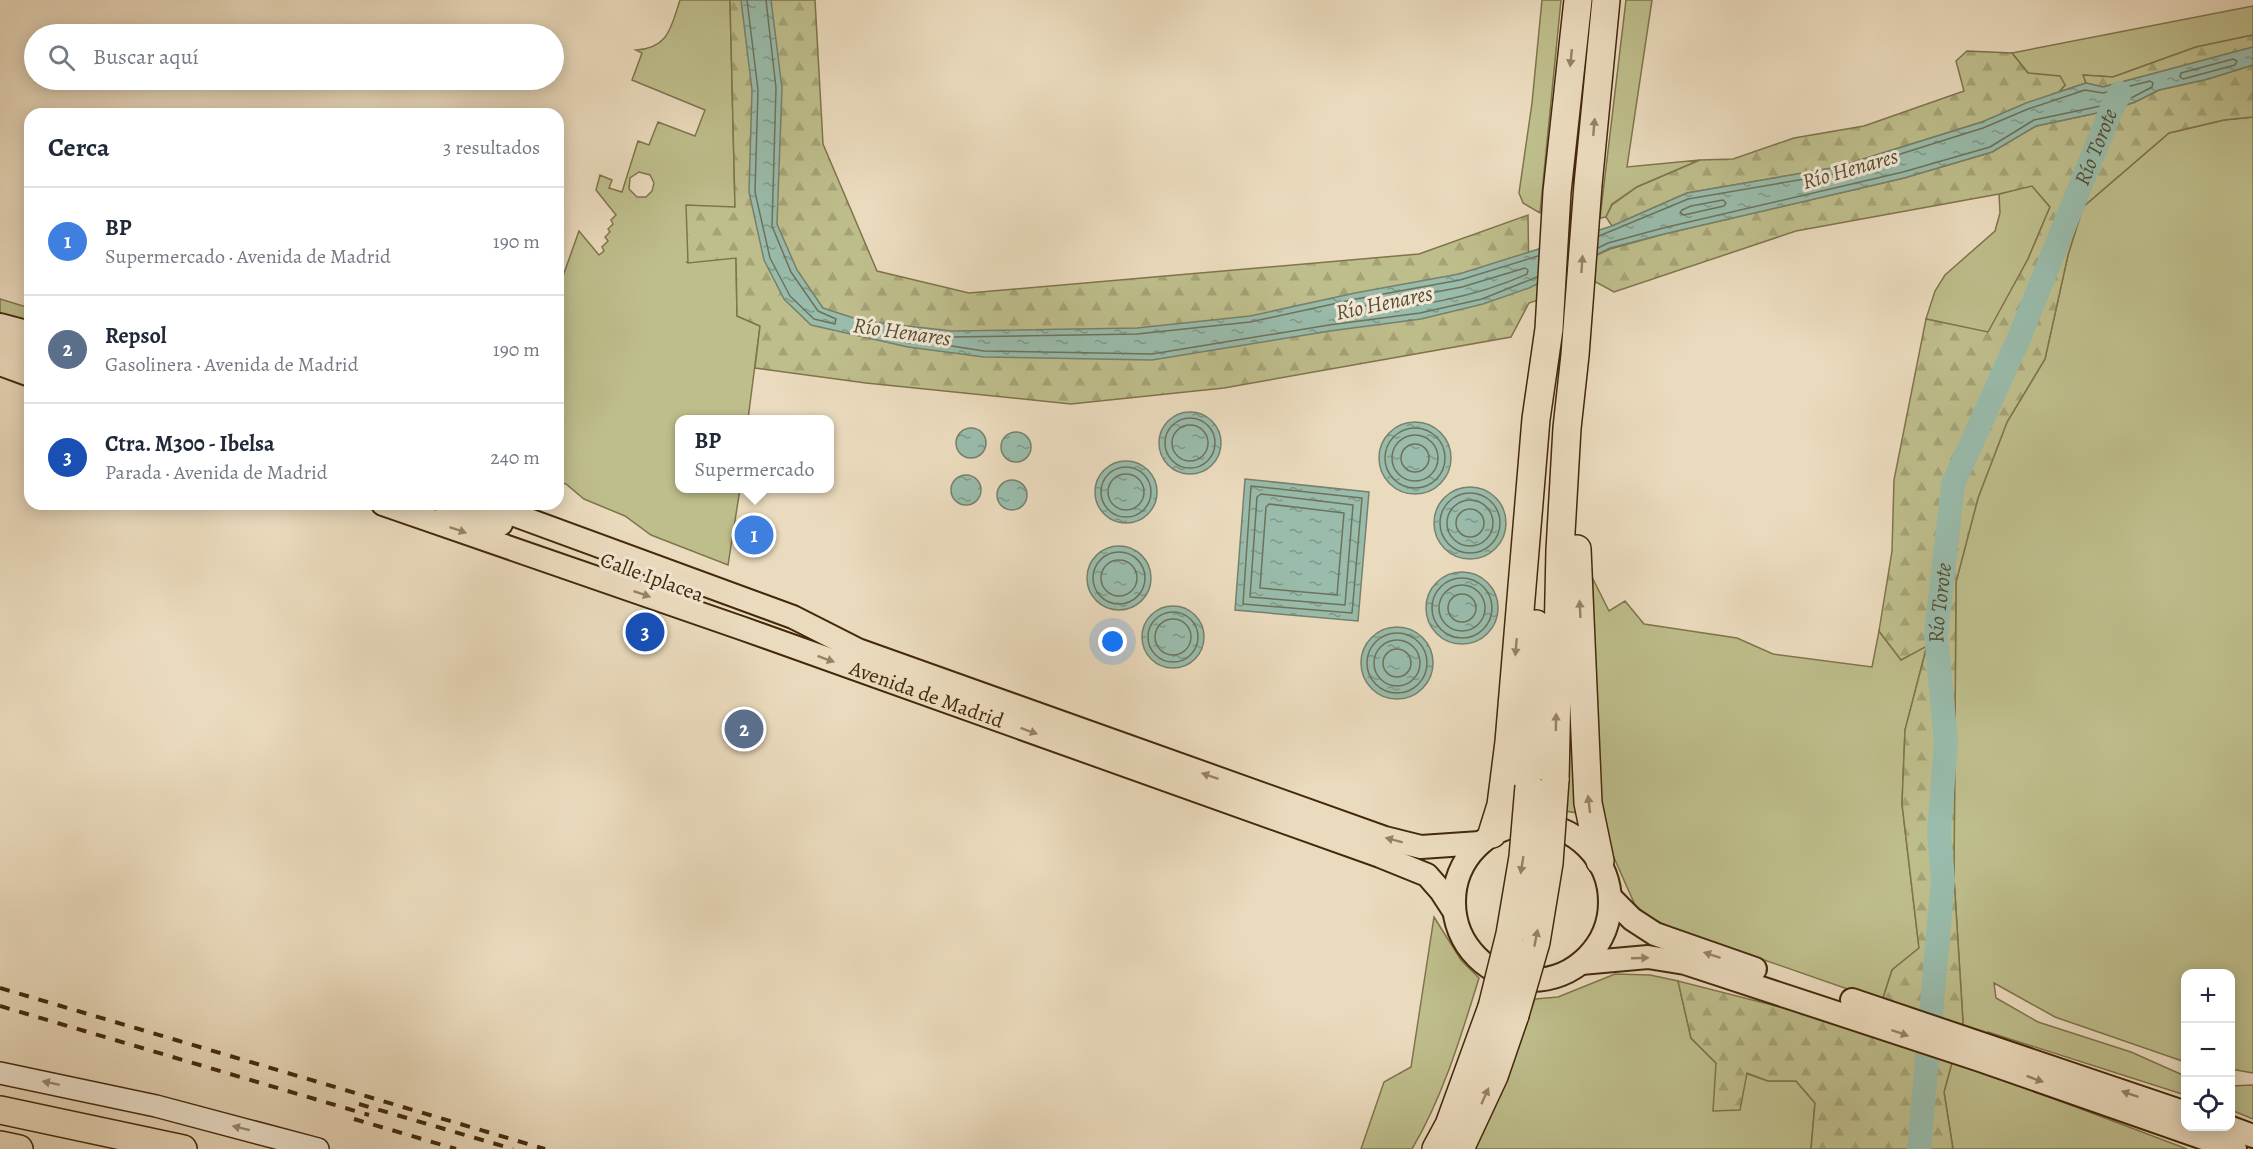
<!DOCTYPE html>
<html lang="es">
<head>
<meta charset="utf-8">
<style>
  :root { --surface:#fff; --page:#f6f6f7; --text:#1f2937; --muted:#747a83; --line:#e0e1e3; --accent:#d93025 }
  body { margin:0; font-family:Alegreya,serif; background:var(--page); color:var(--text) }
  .controls { position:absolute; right:18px; bottom:18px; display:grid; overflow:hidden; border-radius:12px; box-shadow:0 3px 15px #0003 }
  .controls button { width:54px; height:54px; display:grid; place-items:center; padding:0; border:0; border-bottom:2px solid var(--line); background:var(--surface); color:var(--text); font:30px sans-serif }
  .you { position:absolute; left:1113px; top:642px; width:21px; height:21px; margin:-15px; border:4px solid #fff; border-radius:50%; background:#1a73e8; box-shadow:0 0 0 9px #1a73e833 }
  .badge { display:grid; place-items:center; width:39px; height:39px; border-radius:50%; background:var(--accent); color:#fff; font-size:20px; font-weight:700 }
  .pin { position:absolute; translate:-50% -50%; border:3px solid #fff; box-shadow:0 2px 6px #0006 }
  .popup { position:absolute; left:675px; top:415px; width:159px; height:78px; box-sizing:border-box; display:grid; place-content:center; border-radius:12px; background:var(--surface); filter:drop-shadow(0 2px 4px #0005); font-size:20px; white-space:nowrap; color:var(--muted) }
  .popup b { font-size:22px; color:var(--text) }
  .popup::after { content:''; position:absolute; left:50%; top:100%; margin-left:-12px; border:12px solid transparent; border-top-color:var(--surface) }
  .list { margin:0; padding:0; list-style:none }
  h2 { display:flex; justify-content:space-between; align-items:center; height:78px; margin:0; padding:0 24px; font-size:26px }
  h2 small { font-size:20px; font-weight:400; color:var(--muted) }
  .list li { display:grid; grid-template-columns:39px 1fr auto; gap:18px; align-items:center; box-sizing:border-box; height:108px; padding:0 24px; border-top:2px solid var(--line) }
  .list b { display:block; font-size:22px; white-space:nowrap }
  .list p { margin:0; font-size:20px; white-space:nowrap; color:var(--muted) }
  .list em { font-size:20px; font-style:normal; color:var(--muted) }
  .icon { flex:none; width:33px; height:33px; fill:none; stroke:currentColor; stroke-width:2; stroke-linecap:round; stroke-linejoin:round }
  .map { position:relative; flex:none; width:2253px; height:1149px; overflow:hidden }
  .search { position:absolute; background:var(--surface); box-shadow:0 3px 15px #0003; left:24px; top:24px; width:540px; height:66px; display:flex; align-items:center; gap:15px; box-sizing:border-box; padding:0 21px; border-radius:33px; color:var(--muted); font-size:22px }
  .panel { position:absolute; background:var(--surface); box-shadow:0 3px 15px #0003; left:24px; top:108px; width:540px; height:402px; border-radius:18px }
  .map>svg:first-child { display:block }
  .grass { fill:#bebe8c; stroke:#80744b; stroke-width:1.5; fill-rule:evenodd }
  .forest { fill:url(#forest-firs); stroke:#80744b; stroke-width:1.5 }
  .water { fill:url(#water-ripples); stroke:#77816b; stroke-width:1.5 }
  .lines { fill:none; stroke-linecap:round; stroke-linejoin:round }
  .shore { stroke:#6e725b; stroke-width:1.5 }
  .river { stroke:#99bcac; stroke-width:24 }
  .secondary-casing { stroke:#43290a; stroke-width:24 }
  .primary-casing { stroke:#43290a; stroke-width:26 }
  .highway-casing { stroke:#43290a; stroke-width:30 }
  .secondary { stroke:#f2e8d5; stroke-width:21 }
  .primary { stroke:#ebdbbe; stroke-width:22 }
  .highway { stroke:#ebdbbe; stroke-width:27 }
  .rail { stroke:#43290a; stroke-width:4; stroke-dasharray:10 10; stroke-linecap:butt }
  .highway-bridge-casing { stroke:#43290a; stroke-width:30; stroke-linecap:butt }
  .highway-bridge { stroke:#ebdbbe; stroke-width:27 }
  .oneway { fill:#978264 }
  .oneway2 { fill:#9a8870 }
  .labels { text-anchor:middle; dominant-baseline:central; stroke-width:6; stroke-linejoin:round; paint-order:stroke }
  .street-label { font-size:21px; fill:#43290a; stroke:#f2e8d5 }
  .water-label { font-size:22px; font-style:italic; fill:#584e32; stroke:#f2e8d5 }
</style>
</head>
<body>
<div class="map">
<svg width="2253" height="1149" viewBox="0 0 2253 1149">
  <defs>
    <pattern id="forest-firs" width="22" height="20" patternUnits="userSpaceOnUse" patternTransform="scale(1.5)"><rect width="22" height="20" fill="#bebe8c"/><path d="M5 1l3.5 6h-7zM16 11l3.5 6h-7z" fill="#a4a377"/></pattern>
    <pattern id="water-ripples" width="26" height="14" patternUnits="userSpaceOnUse" patternTransform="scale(1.5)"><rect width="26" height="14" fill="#99bcac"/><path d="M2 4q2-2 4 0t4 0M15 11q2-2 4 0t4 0" fill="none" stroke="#7e998a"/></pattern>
  </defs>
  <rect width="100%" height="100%" fill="#ebdbbe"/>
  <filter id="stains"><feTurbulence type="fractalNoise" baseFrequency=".00333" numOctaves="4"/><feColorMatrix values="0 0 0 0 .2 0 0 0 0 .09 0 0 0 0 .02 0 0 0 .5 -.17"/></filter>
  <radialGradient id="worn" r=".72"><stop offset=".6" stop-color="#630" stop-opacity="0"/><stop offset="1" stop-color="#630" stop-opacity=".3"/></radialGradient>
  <path class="grass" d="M 680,0 L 730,0 L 735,207 L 687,262 L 736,257 L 737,316 L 760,326 L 748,419 L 679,420 L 679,488 L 740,489 L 728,565 L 651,535 L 625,516 L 584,499 L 566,484 L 558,482 L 558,290 L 579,231 L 599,255 L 604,251 L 602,247 L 608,241 L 605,237 L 610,232 L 608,229 L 613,224 L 611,220 L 616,215 L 596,190 L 600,175 L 612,180 L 609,188 L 622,192 L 638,141 L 649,145 L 658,122 L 695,136 L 705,110 L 632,80 L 642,53 L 636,50 C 669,48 671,27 680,0 ZM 639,172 L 650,175 L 654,183 L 652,191 L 646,197 L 637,197 L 629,189 L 630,178 Z
    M 1542,0 L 1561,0 L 1540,213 L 1523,203 L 1519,193 L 1532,103 Z
    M 1626,0 L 1652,0 L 1627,167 L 1700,160 L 1637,187 L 1612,204 L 1606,217 L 1600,218 Z
    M 2253,6 L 2253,35 L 2196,47 L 2113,77 L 2084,75 L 2086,83 L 2059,92 L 2065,85 L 2028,73 L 2012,53 Z
    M 2253,117 L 2253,1073 L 2231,1069 L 2230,974 L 2186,974 L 2185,1062 L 2055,1017 L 1994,983 L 1996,998 L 2038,1022 L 2131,1052 L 2185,1076 L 2185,1095 L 1988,1032 L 1978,1070 L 2187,1149 L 1953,1149 L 1944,1092 L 1963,1022 L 1954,878 L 1956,582 L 1978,498 L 2007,422 L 2045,359 L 2068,255 L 2083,207 L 2169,133 L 2224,120 Z
    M 2032,185 L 2050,207 L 2028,259 L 1988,333 L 1926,319 L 1935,291 L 1945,275 L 1995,231 L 2000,213 L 1999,194 Z
    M 0,299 L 30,308 L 30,322 L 0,313 Z
    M 1591,575 L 1609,611 L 1625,601 L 1644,624 L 1737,638 L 1773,654 L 1872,667 L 1879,631 L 1901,660 L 1927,645 L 1905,730 L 1902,804 L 1919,948 L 1892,970 L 1882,1001 L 1675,929 L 1650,918 L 1635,905 L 1600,826 Z
    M 1573,583 L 1585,814 L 1565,811 Z
    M 1434,917 L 1461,960 L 1479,978 C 1461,1036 1443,1097 1412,1149 L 1361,1149 L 1384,1082 L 1411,1067 Z
    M 1615,974 L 1650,975 L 1678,981 L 1691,1038 L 1716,1063 L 1768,1081 L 1796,1081 L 1815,1103 L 1811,1149 L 1473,1149 L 1496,1103 L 1535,999 L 1558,997 Z
    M 2253,1085 L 2253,1119 L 2231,1110 L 2231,1086 Z"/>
  <path class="forest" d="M 730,0 L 815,0 L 823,144 L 877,271 L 969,293 L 1419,254 L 1528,215 L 1529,287 L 1610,249 L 1664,234 L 1904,178 L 1992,152 L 2036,126 L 2111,110 L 2135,102 L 2159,90 L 2208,79 L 2253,65 L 2253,117 L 2224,120 L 2169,133 L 2083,207 L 2068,255 L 2045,359 L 2007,422 L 1978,498 L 1956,582 L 1954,878 L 1963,1022 L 1944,1092 L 1953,1149 L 1811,1149 L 1815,1103 L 1796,1081 L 1768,1081 L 1747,1073 L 1740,1110 L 1713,1111 L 1716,1063 L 1691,1038 L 1678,981 L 1780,1007 L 1872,1033 L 1892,970 L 1919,948 L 1902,804 L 1905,730 L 1927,646 L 1901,660 L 1879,631 L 1892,551 L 1894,480 L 1926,319 L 1988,332 L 2028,259 L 2050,207 L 2032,186 L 1999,194 L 1796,231 L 1614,292 L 1594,281 L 1529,303 L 1511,337 L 1224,388 L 1071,404 L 866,383 L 755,368 L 760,326 L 737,316 L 736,258 L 688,263 L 686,205 L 735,207 Z
    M 2253,35 L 2253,47 L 2103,87 L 2086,83 L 2083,75 L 2113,77 L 2196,47 Z
    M 1967,51 L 2012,53 L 2028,73 L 2060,76 L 2065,85 L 2059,92 L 1982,122 L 1838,167 L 1687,193 L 1612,226 L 1606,217 L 1612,205 L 1637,187 L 1700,160 L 1733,159 L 1794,138 L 1864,126 L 1964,91 L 1956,61 Z"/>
  <path class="water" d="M 741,0 L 771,0 L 782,88 L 777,224 L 797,270 L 823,308 L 863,321 L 952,331 L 1137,328 L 1250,316 L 1355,293 L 1459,274 L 1612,226 L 1687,193 L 1838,167 L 1982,122 L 2026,103 L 2086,83 L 2103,87 L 2253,47 L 2253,65 L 2208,79 L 2159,90 L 2135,102 L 2111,110 L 2036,126 L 1992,152 L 1904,178 L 1664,234 L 1610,248 L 1529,288 L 1483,304 L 1421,319 L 1330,331 L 1152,360 L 984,357 L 908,347 L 811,325 L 784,299 L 764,260 L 749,192 L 752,90 Z
    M1159 443a31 31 0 1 1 62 0a31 31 0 1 1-62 0Z
    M1379 458a36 36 0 1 1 72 0a36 36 0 1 1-72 0Z
    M956 443a15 15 0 1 1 30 0a15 15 0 1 1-30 0Z
    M1001 447a15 15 0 1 1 30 0a15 15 0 1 1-30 0Z
    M1095 492a31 31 0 1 1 62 0a31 31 0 1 1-62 0Z
    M951 490a15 15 0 1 1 30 0a15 15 0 1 1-30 0Z
    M 1245,479 L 1369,492 L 1358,621 L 1235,610 Z
    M997 495a15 15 0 1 1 30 0a15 15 0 1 1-30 0Z
    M1434 523a36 36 0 1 1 72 0a36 36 0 1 1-72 0Z
    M1087 578a32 32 0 1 1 64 0a32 32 0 1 1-64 0Z
    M1426 608a36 36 0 1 1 72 0a36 36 0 1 1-72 0Z
    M1142 637a31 31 0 1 1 62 0a31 31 0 1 1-62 0Z
    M1361 663a36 36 0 1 1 72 0a36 36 0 1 1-72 0Z"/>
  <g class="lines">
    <path class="shore" d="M 747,0 L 758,90 L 755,192 L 770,258 L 790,296 L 814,319 L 835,324 L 836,319 L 818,311 L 791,272 L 772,226 L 776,88 L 766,0
      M 2233,59 L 2237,61 L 2235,65 L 2183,79 L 2180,77 L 2181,73 Z
      M 1723,200 L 1726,203 L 1724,206 L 1684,215 L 1680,213 L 1682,210 L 1691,206 Z
      M 1598,248 L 1608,243 L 1663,228 L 1903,172 L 1990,147 L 2034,120 L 2110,104 L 2133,97 L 2152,87 L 2153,83 L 2150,81 L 2103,93 L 2085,90 L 2028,109 L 1983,128 L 1840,173 L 1688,199 L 1599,236
      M 1525,268 L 1528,270 L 1527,274 C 1470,300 1408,307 1346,315 L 1343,313 L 1345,309 L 1358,307 L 1462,287 Z
      M 1537,277 L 1482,299 L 1420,313 L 1329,325 L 1152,354 L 984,351 L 887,336 L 885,333 L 888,330 L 952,337 L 1137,334 L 1250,322 L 1356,299 L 1460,280 L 1538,256
      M1165 443a25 25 0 1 1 50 0a25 25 0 1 1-50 0Z
      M1172 443a18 18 0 1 1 36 0a18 18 0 1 1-36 0Z
      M1385 458a30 30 0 1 1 60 0a30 30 0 1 1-60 0Z
      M1392 458a23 23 0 1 1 46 0a23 23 0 1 1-46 0Z
      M1401 458a14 14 0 1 1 28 0a14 14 0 1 1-28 0Z
      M1101 492a25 25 0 1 1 50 0a25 25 0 1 1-50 0Z
      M1108 492a18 18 0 1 1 36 0a18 18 0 1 1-36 0Z
      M 1251,486 L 1362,498 L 1352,613 L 1243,604 Z
      M1440 523a30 30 0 1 1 60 0a30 30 0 1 1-60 0Z
      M 1261,494 L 1353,505 L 1345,605 L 1250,597 L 1257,497 Z
      M1447 523a23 23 0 1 1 46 0a23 23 0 1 1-46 0Z
      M 1269,504 L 1344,513 L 1337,595 L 1260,588 L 1266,507 Z
      M1456 523a14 14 0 1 1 28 0a14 14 0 1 1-28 0Z
      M1093 578a26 26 0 1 1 52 0a26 26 0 1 1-52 0Z
      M1101 578a18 18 0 1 1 36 0a18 18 0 1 1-36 0Z
      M1432 608a30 30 0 1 1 60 0a30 30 0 1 1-60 0Z
      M1439 608a23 23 0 1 1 46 0a23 23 0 1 1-46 0Z
      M1448 608a14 14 0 1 1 28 0a14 14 0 1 1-28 0Z
      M1148 637a25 25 0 1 1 50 0a25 25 0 1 1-50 0Z
      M1155 637a18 18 0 1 1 36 0a18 18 0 1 1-36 0Z
      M1367 663a30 30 0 1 1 60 0a30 30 0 1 1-60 0Z
      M1374 663a23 23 0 1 1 46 0a23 23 0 1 1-46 0Z
      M1383 663a14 14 0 1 1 28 0a14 14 0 1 1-28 0Z"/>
    <path class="river" id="s1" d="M 1919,1149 L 1943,880 L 1939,833 L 1946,742 L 1936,635 L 1953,484 L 2019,338 L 2111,110 L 2120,93"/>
    <defs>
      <path id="secondary" d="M 0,1073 L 156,1106 L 318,1149"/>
      <g id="primary">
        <path d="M 0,325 L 30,333"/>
        <path d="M 0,344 L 30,356"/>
        <path d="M 0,364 L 30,375"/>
        <path id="s2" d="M 383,504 L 744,629 L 1380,856 L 1427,875 L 1441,891 L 1454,911"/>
        <path d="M 445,504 L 501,524"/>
        <path d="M 485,504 L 793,617 L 858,650 L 1385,838 L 1421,847 L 1480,843"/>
        <circle cx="1532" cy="902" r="78"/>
        <path d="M 1611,898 L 1632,919 L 1655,934 L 1755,969"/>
        <path d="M 1581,963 L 1648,957 L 1685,963 L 1980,1060 L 2235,1149"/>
        <path d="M 1852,1000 L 2186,1113"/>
        <path d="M 2226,1126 L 2253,1136"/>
      </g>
      <path id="highway" d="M 1577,549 L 1588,803 L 1600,861
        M 1555,780 L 1560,550 L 1567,428 L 1575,355 L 1588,185 L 1606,0
        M 1529,786 L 1536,624
        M 1492,834 L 1501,805 L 1509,742 L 1536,419 L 1549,329 L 1557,192 L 1578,0
        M 0,1110 L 183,1149
        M 0,1145 L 19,1149
        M 1436,1149 L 1449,1125 L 1492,1007
        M 1460,1149 L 1494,1076 L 1515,1015"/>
    </defs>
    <use href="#secondary" class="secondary-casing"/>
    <use href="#primary" class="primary-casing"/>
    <use href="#highway" class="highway-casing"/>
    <use href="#secondary" class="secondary"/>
    <use href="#primary" class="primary"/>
    <use href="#highway" class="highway"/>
    <path class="rail" d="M 0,988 L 545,1149
      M 0,1006 L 369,1115
      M 359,1104 L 513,1149
      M 354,1119 L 456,1149"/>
    <defs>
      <path id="highway-bridge" d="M 1492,1007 L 1510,934 L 1523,857 L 1529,786
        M 1515,1015 L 1536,942 L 1549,863 L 1555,780"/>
    </defs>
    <use href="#highway-bridge" class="highway-bridge-casing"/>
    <use href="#highway-bridge" class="highway-bridge"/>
  </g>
  <defs><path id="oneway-solid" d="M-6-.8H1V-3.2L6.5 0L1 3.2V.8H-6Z" transform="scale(1.5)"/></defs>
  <g class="oneway">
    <use href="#oneway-solid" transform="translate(1571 58) rotate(96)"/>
    <use href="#oneway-solid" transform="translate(1594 127) rotate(-85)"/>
    <use href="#oneway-solid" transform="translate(1582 264) rotate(-86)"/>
    <use href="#oneway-solid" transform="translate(458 530) rotate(19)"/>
    <use href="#oneway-solid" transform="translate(642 594) rotate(19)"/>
    <use href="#oneway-solid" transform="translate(1580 609) rotate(-93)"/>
    <use href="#oneway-solid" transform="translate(1516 647) rotate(95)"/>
    <use href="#oneway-solid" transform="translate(826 659) rotate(20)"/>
    <use href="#oneway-solid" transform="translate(1556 722) rotate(-89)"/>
    <use href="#oneway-solid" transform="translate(1029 731) rotate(20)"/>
    <use href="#oneway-solid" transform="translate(1210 776) rotate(-161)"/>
    <use href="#oneway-solid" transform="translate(1589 804) rotate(-97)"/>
    <use href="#oneway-solid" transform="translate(1394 840) rotate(-165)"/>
    <use href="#oneway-solid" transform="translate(1522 865) rotate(99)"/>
    <use href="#oneway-solid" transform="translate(1536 938) rotate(-79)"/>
    <use href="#oneway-solid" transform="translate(1712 955) rotate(-162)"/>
    <use href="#oneway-solid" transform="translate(1640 958) rotate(-2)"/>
    <use href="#oneway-solid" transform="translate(1900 1033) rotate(19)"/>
    <use href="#oneway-solid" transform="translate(2035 1079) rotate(20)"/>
    <use href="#oneway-solid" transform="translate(2130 1094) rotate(-161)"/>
    <use href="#oneway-solid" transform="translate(1485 1096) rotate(-66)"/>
  </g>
  <g class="oneway2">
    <use href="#oneway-solid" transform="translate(51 1083) rotate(-168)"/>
    <use href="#oneway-solid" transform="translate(241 1128) rotate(-166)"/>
  </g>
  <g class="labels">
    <g class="street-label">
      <text transform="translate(652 577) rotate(20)">Calle Iplacea</text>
      <text stroke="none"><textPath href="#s2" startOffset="576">Avenida de Madrid</textPath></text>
    </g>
    <g class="water-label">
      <text stroke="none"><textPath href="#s1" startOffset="1034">Río Torote</textPath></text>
      <text transform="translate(1850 169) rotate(-16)">Río Henares</text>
      <text transform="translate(1384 303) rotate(-12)">Río Henares</text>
      <text transform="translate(902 332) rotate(8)">Río Henares</text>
      <text stroke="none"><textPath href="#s1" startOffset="548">Río Torote</textPath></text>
    </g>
  </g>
  <rect width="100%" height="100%" filter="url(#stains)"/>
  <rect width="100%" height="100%" fill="url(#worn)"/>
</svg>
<div class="controls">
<button>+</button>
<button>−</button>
<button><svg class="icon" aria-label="locate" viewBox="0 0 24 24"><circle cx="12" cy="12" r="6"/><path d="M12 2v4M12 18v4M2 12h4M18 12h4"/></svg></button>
</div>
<div class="you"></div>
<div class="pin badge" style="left:754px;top:535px;background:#3f7fe0">1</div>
<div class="popup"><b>BP</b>Supermercado</div>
<div class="pin badge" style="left:744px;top:729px;background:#5c6f8a">2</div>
<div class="pin badge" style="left:645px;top:632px;background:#1a4fb4">3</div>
<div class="search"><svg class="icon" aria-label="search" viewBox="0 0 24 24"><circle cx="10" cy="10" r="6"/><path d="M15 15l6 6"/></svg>Buscar aquí</div>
<section class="panel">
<h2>Cerca<small>3 resultados</small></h2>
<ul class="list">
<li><span class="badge" style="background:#3f7fe0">1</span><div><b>BP</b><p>Supermercado · Avenida de Madrid</p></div><em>190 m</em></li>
<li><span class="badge" style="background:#5c6f8a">2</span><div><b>Repsol</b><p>Gasolinera · Avenida de Madrid</p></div><em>190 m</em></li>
<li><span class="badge" style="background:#1a4fb4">3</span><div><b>Ctra. M300 - Ibelsa</b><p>Parada · Avenida de Madrid</p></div><em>240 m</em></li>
</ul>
</section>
</div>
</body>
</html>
